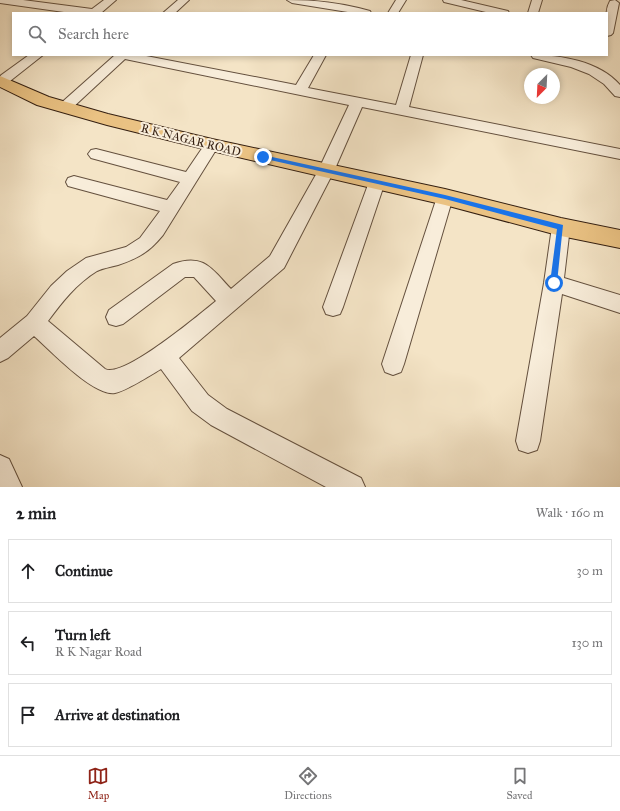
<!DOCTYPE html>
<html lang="en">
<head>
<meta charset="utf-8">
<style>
  :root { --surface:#fff; --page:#f2f2f2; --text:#202124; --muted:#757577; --line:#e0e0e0; --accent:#8f2418 }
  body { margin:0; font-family:"IM FELL Great Primer",serif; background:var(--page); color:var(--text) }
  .compass { position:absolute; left:524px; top:68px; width:36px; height:36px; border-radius:50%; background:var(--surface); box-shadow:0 2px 6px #0003; rotate:204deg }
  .stop { position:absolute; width:12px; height:12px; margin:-9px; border:3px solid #1a73e8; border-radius:50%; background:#fff }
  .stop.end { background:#1a73e8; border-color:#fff; box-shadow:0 1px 4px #0008 }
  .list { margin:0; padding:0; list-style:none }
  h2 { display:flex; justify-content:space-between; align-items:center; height:52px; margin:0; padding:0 16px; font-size:17px }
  h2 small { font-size:13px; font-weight:400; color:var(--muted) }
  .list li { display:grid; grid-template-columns:26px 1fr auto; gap:12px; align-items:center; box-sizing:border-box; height:64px; margin:0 8px 8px; padding:0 8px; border:1px solid var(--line); border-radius:0px }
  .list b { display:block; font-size:15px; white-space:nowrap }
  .list p { margin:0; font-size:13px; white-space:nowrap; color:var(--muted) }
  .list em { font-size:13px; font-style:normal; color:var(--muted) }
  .icon { flex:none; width:22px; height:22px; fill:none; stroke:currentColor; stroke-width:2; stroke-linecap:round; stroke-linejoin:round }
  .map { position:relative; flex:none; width:620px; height:487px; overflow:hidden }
  .search { position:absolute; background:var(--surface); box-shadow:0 2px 6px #0003; left:12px; right:12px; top:12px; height:44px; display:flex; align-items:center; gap:10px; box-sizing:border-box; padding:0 14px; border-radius:0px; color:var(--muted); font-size:15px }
  .sheet { height:268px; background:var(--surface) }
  nav { display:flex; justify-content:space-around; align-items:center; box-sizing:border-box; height:56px; border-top:1px solid var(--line); background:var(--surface); font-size:11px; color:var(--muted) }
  nav a { display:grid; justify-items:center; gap:2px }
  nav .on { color:var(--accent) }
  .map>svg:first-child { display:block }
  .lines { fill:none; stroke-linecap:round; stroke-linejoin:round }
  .minor-casing { stroke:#64503e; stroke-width:2 }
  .major-casing { stroke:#341f11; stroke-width:2 }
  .minor { fill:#f8edda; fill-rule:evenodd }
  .major { fill:#eac283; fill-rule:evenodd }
  .route { fill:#1a73e8 }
  .labels { text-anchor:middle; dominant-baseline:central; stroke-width:4; stroke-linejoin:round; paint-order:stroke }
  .street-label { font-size:12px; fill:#341f11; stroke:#f8edda }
</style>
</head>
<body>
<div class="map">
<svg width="620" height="487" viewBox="0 0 620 487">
  <rect width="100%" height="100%" fill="#f4e4c6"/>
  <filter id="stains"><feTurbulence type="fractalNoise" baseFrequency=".005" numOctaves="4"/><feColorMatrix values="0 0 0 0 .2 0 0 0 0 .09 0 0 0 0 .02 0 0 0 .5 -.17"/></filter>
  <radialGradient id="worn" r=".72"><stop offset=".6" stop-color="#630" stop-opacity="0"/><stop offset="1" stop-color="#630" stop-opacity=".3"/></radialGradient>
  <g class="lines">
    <defs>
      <path id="minor" d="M 0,0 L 23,0 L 92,9 L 104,0 L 116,0 L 101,13 L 71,13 L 0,3 Z
        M 178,0 L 189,0 L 175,13 L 163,13 Z
        M 287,0 C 315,0 342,3 370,11 L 371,13 L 354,13 L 292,3 Z
        M 396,0 L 406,0 L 398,13 L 388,13 Z
        M 443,0 L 461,0 L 508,11 L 509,13 L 490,13 L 444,2 Z
        M 532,0 L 542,0 L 538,13 L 528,13 Z
        M 615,0 L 619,3 L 613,33 L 611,35 L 607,36 C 607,24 604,11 610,1 Z
        M 29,55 L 43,55 L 5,85 L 0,86 L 0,76 Z
        M 115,55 L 141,55 L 296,85 L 314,55 L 326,55 L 308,88 L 396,105 L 411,55 L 423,55 L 409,107 L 620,149 L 620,159 L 362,107 L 334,171 L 284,268 L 179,358 L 208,395 L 227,409 L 361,478 L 365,487 L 326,487 L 211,425 L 192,411 L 161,369 C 149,376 126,391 115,393 C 94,397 50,350 34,336 L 8,358 L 0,362 L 0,338 L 27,316 L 51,286 L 67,271 L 86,258 L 126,247 L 140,238 L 160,211 L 68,186 L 66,182 L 68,178 L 74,176 L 167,200 L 180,182 L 91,158 L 88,154 L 91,150 L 96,149 L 186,172 L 207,141 L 212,140 L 217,141 L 219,145 L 163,235 C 149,252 139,258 118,265 C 111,267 103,268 97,271 C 76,284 62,302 48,321 L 105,369 C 123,379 200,314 216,301 L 194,277 L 185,277 L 123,324 L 116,326 L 109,324 L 106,317 L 109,310 L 173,264 C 204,253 212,269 231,289 L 270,256 L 318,171 L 349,105 L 125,59 L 70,110 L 65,111 L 60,110 L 58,107 L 60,104 Z
        M 531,55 C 561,55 599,61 620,85 L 620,97 L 615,96 L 604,84 L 589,74 L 571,67 L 533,58 Z
        M 377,176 L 383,178 L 385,182 L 343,307 L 340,314 L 333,316 L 326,314 L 323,307 L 369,182 L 371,178 Z
        M 445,191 L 451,193 L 453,197 L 404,364 L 401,372 L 393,375 L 385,372 L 382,364 L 437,197 L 439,193 Z
        M 561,220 L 567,222 L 570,227 L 564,278 L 620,295 L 620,313 L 562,294 L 540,441 L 537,450 L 528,453 L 519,450 L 516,441 L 544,283 L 552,227 L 555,222 Z
        M 0,455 L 9,459 L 22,487 L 0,487 Z"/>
      <path id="major" d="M 0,76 L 49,97 L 108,114 L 212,139 L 445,189 L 561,218 L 620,230 L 620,248 L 561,236 L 445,205 L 212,151 L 107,125 L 37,105 L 0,87 Z"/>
    </defs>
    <use href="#minor" class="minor-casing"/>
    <use href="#major" class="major-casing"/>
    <use href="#minor" class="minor"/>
    <use href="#major" class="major"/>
  </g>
  <path class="route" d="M 263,155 L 445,195 L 563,225 L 557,283 L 554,286 L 550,283 L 557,229 L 445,199 L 261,158 L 261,157 Z"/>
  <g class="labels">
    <g class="street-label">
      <text transform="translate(191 140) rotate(14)">R K NAGAR ROAD</text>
    </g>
  </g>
  <rect width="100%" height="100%" filter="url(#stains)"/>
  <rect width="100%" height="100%" fill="url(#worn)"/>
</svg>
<svg class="compass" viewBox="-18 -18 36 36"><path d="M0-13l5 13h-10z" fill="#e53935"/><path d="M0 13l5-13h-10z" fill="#757577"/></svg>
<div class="stop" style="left:554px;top:283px"></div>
<div class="stop end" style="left:263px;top:157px"></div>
<div class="search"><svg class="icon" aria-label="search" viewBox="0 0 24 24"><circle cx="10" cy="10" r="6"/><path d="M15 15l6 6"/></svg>Search here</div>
</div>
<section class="sheet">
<h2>2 min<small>Walk · 160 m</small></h2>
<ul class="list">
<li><svg class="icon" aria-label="ahead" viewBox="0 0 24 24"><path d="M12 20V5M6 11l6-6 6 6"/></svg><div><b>Continue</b></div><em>30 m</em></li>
<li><svg class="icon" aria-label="left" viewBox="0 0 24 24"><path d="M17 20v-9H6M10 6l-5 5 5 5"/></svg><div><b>Turn left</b><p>R K Nagar Road</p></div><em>130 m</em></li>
<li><svg class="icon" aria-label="arrive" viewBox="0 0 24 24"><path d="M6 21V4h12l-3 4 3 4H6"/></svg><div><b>Arrive at destination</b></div></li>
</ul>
</section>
<nav>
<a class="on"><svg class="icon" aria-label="map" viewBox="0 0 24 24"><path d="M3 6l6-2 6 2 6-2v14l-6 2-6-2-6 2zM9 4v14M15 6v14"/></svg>Map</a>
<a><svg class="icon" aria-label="directions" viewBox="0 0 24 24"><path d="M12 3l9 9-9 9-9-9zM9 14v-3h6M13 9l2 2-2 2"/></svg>Directions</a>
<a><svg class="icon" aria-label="saved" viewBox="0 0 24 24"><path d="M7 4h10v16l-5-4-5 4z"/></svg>Saved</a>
</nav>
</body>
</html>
